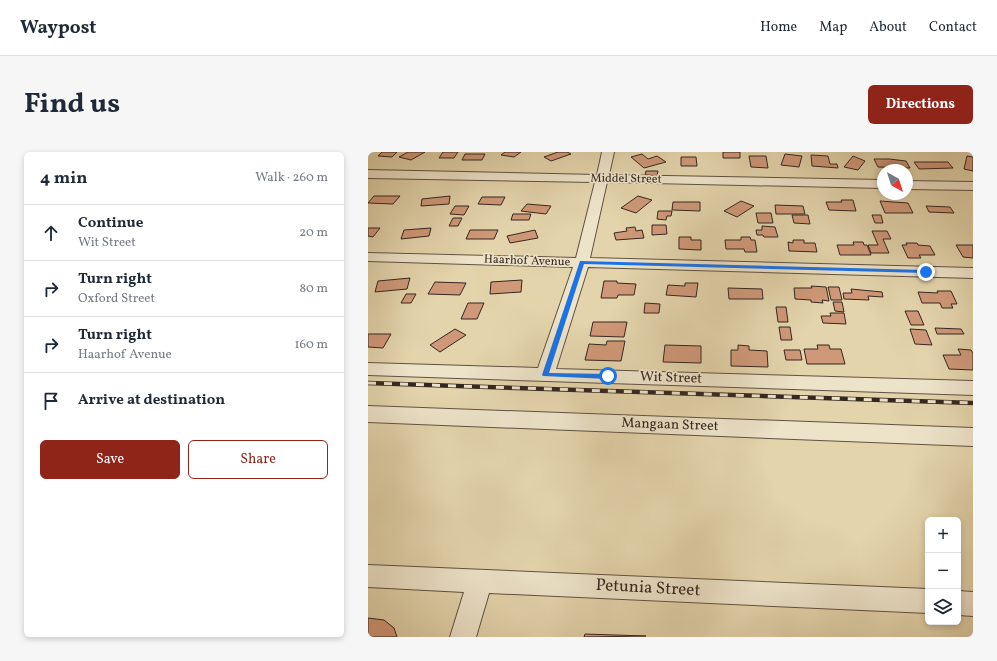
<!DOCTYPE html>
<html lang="en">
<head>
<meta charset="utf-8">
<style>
  :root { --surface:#fff; --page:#f6f6f7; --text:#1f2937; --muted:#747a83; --line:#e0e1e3; --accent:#8f2418 }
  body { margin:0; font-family:Vollkorn,serif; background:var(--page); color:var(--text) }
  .controls { position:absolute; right:12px; bottom:12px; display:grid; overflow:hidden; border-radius:6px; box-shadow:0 2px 6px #0003 }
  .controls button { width:36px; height:36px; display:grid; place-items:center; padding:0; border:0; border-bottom:1px solid var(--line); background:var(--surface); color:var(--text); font:20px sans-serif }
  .compass { position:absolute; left:509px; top:12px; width:36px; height:36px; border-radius:50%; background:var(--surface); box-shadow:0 2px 6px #0003; rotate:141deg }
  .stop { position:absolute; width:12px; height:12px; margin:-9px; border:3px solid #1a73e8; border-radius:50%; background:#fff }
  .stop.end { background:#1a73e8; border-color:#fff; box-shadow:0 1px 4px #0008 }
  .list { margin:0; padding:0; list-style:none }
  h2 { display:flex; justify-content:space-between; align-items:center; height:52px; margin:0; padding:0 16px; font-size:17px }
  h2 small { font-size:13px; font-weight:400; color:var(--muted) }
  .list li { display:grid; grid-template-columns:26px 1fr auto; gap:12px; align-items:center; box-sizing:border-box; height:56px; padding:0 16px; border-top:1px solid var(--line) }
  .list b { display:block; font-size:15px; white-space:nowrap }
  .list p { margin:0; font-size:13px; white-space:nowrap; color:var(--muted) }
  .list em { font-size:13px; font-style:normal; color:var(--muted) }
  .actions { display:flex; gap:8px; padding:12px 16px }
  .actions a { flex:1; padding:9px 0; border:1px solid var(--accent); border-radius:6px; text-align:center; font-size:14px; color:var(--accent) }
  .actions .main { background:var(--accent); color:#fff }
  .icon { flex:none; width:22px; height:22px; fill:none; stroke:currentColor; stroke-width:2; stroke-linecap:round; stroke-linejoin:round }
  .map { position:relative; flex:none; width:605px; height:485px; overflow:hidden; border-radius:6px }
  header { display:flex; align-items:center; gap:24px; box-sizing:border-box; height:56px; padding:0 20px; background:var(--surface); border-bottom:1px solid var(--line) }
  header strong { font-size:19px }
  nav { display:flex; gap:22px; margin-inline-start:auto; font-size:14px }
  .intro { display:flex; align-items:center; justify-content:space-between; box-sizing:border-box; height:96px; padding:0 24px }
  h1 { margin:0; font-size:28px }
  .button { padding:10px 18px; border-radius:6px; background:var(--accent); color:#fff; font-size:14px; font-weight:700 }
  main { display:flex; gap:24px; padding:0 24px }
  aside { flex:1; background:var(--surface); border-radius:6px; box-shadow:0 2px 6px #0003 }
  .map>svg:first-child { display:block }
  .building { fill:#cf9878; stroke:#352720 }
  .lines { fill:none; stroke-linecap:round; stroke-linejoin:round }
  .minor-casing { stroke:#605243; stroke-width:2 }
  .tertiary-casing { stroke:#605243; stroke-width:2 }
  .minor { fill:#ede3c9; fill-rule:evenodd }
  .tertiary { fill:#ede3c9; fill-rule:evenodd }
  .rail-casing { stroke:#352720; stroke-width:4.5 }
  .rail { stroke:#ede3c9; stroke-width:3; stroke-dasharray:8; stroke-linecap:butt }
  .route { fill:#1a73e8 }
  .labels { text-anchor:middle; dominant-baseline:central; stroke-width:3.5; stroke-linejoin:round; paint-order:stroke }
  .far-street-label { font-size:12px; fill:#352720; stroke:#ede3c9 }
  .street-label { font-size:14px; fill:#352720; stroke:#ede3c9 }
  .near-street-label { font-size:17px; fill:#352720; stroke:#ede3c9 }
</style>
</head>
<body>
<header>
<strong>Waypost</strong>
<nav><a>Home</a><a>Map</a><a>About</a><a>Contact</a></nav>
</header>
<div class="intro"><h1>Find us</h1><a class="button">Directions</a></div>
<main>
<aside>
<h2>4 min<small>Walk · 260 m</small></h2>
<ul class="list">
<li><svg class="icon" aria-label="ahead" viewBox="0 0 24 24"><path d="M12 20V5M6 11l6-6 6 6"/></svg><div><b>Continue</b><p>Wit Street</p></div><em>20 m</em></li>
<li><svg class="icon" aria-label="right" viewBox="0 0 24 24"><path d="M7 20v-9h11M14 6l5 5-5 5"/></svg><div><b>Turn right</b><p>Oxford Street</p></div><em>80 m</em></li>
<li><svg class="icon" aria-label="right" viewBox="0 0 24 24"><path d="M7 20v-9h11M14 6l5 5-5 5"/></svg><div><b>Turn right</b><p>Haarhof Avenue</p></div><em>160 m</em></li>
<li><svg class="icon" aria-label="arrive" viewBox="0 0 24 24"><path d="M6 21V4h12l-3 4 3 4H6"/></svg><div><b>Arrive at destination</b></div></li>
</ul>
<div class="actions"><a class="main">Save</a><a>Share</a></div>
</aside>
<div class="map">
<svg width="605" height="485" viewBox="0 0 605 485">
  <rect width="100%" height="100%" fill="#e3d4ac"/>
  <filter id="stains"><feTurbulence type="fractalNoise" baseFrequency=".005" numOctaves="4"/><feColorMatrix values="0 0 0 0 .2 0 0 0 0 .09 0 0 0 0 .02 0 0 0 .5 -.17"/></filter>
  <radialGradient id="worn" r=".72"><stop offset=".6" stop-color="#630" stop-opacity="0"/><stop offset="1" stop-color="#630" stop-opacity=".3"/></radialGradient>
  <path class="building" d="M 14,0 L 29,0 L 24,5 L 10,4 Z
    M 40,0 L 57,0 L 43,8 L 31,5 Z
    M 75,0 L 90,0 L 86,6 L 71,6 Z
    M 137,0 L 153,0 L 146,5 L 133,3 Z
    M 190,0 L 199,0 L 203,2 L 183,9 L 176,5 Z
    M 355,0 L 372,0 L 372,6 L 355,6 Z
    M 97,2 L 117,2 L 114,8 L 94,8 Z
    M 274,2 L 280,7 L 289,4 L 298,10 L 276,16 L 263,5 Z
    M 417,2 L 434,4 L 431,15 L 413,13 Z
    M 443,3 L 460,4 L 462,12 L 469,12 L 470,16 L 444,14 Z
    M 381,4 L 398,4 L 400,16 L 383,15 Z
    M 485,4 L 497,9 L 490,18 L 476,15 Z
    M 599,4 L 605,5 L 605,19 L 596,17 Z
    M 313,5 L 328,5 L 329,14 L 313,14 Z
    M 506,7 L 521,7 L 538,9 L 542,16 L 510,15 Z
    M 546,10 L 580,10 L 585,16 L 551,17 Z
    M 278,19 L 290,19 L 289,24 L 277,23 Z
    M 6,44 L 32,44 L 25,52 L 0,51 Z
    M 82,44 L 81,52 L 53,54 L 54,47 Z
    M 270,44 L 284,48 L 268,61 L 253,56 Z
    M 114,45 L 137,45 L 133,53 L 110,52 Z
    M 473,48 L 485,48 L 488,59 L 461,58 L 458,50 L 474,50 Z
    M 373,49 L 386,54 L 369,65 L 356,59 Z
    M 512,49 L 540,51 L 545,61 L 517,61 Z
    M 305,50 L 332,50 L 332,59 L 304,58 Z
    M 159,52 L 183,54 L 178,62 L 153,59 Z
    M 407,53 L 435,54 L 437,62 L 408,62 Z
    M 87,54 L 101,54 L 96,63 L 82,62 Z
    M 558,54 L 582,55 L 586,61 L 561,60 Z
    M 290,59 L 304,59 L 303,64 L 299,64 L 298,68 L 289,67 Z
    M 388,61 L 403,61 L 405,71 L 390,71 Z
    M 145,62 L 163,62 L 161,68 L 143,68 Z
    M 424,63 L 440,63 L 442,72 L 426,71 Z
    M 504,63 L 513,63 L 515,71 L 507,71 Z
    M 85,66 L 94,66 L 90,74 L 81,74 Z
    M 284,73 L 298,73 L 299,82 L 284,83 Z
    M 394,74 L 407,75 L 410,85 L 396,85 L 395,83 L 389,83 L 388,78 L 394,78 Z
    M 267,75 L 268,79 L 274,78 L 276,86 L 248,88 L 246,81 L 259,79 L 258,76 Z
    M 0,76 L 12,76 L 5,85 L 0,84 Z
    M 63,76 L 61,84 L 33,87 L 36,78 Z
    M 102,78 L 130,78 L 126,87 L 98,87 Z
    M 167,78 L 170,86 L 142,91 L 139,84 Z
    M 504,79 L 519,79 L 523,87 L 515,87 L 521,101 L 503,101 L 500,93 L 510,93 Z
    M 311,85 L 323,85 L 323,88 L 333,88 L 333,98 L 311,97 Z
    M 373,85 L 382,85 L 383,88 L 387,88 L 389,100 L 377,100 L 376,97 L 358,97 L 357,88 L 373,88 Z
    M 425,88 L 436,88 L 436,91 L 447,91 L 449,100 L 421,99 L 420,90 L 425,91 Z
    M 485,90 L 495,90 L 496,93 L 499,93 L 503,103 L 472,103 L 469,93 L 486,93 Z
    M 538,91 L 549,91 L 550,93 L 562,94 L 567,103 L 551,103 L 553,106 L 540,106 L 534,93 L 539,93 Z
    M 588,93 L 605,93 L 605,106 L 595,105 Z
    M 42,126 L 39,137 L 7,140 L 10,129 Z
    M 154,128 L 153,140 L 122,142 L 123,130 Z
    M 236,129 L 249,129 L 249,131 L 268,132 L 266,143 L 250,143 L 249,146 L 233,146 Z
    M 67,130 L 98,131 L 92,143 L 60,142 Z
    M 317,131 L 330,131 L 328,145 L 298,143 L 300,133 L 317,134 Z
    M 443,134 L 458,135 L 461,149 L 454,148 L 455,151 L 443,150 L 443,148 L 427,147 L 426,136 L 444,136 Z
    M 460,135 L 471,135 L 474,148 L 463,148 Z
    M 360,136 L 394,137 L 395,147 L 361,147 Z
    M 483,137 L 514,140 L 515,145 L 500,144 L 501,148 L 476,147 L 475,141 L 484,141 Z
    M 569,139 L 583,139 L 589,152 L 583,152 L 585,156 L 574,156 L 572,151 L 554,151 L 550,140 L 570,141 Z
    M 38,142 L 48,142 L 43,151 L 33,151 Z
    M 465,150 L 474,150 L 476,160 L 467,159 Z
    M 100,151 L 116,151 L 109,167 L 93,167 Z
    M 277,151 L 292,152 L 291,161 L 276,161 Z
    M 408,155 L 418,155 L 420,170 L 410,170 Z
    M 537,159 L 550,159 L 556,173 L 543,173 Z
    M 462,161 L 476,161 L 478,172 L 455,171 L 453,164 L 463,164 Z
    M 225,170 L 259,170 L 256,185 L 222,184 Z
    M 411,175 L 422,175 L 424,188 L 413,188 Z
    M 567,176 L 593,177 L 596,182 L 569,182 Z
    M 87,177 L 98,183 L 72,200 L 62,193 Z
    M 542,177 L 558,178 L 564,193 L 547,192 Z
    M 0,182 L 23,182 L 15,196 L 0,195 Z
    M 239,189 L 257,189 L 253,209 L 217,208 L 221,192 L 238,193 Z
    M 297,193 L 333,194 L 333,211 L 295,210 Z
    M 370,193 L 381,194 L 381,198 L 399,199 L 400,215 L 363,214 L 363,198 L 370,198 Z
    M 449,193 L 461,193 L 462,197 L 473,197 L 477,212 L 439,212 L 436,197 L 450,197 Z
    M 590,197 L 603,198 L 605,201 L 605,218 L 581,217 L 575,203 L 593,203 Z
    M 416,198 L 432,198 L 434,208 L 418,208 Z
    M 0,466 L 16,468 L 26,476 L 29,485 L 0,485 Z
    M 217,482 L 278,484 L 216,485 Z"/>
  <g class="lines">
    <defs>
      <path id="minor" d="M 234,0 L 246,0 L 241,23 L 515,28 L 515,36 L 239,30 L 222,106 L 605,116 L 605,126 L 220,115 L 188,217 L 605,229 L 605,243 L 0,223 L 0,211 L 170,216 L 205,115 L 0,109 L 0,101 L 208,106 L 227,30 L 0,26 L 0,18 L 229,23 Z
        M 539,29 L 605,30 L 605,38 L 539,37 Z
        M 0,413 L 560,437 L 560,461 L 121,441 L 108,485 L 82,485 L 96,440 L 0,435 Z
        M 590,439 L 605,440 L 605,464 L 590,463 Z"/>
      <path id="tertiary" d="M 0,254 L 605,276 L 605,294 L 0,270 Z"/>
    </defs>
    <use href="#minor" class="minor-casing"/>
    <use href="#tertiary" class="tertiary-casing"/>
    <use href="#minor" class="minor"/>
    <use href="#tertiary" class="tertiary"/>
    <defs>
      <path id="rail" d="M 0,231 L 605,251"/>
    </defs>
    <use href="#rail" class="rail-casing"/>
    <use href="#rail" class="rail"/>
  </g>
  <path class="route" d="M 212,109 L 558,118 L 561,120 L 558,121 L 216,112 L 181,221 L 240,222 L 243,224 L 240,227 L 175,224 L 174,223 Z"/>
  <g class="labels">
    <g class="far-street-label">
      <text transform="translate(258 27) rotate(1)">Middel Street</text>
      <text transform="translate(159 109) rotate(2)">Haarhof Avenue</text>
    </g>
    <g class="street-label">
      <text transform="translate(303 226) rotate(2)">Wit Street</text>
      <text transform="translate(302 273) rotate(2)">Mangaan Street</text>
    </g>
    <g class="near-street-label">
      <text transform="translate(280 436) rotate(3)">Petunia Street</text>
    </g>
  </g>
  <rect width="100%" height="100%" filter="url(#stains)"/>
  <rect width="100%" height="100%" fill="url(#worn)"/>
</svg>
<div class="controls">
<button>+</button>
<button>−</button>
<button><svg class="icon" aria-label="layers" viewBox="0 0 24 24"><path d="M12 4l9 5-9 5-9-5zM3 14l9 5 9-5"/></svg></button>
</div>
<svg class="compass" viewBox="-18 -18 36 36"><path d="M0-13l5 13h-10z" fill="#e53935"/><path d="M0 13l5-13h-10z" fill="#747a83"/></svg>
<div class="stop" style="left:240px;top:224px"></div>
<div class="stop end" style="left:558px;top:120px"></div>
</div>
</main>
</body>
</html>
